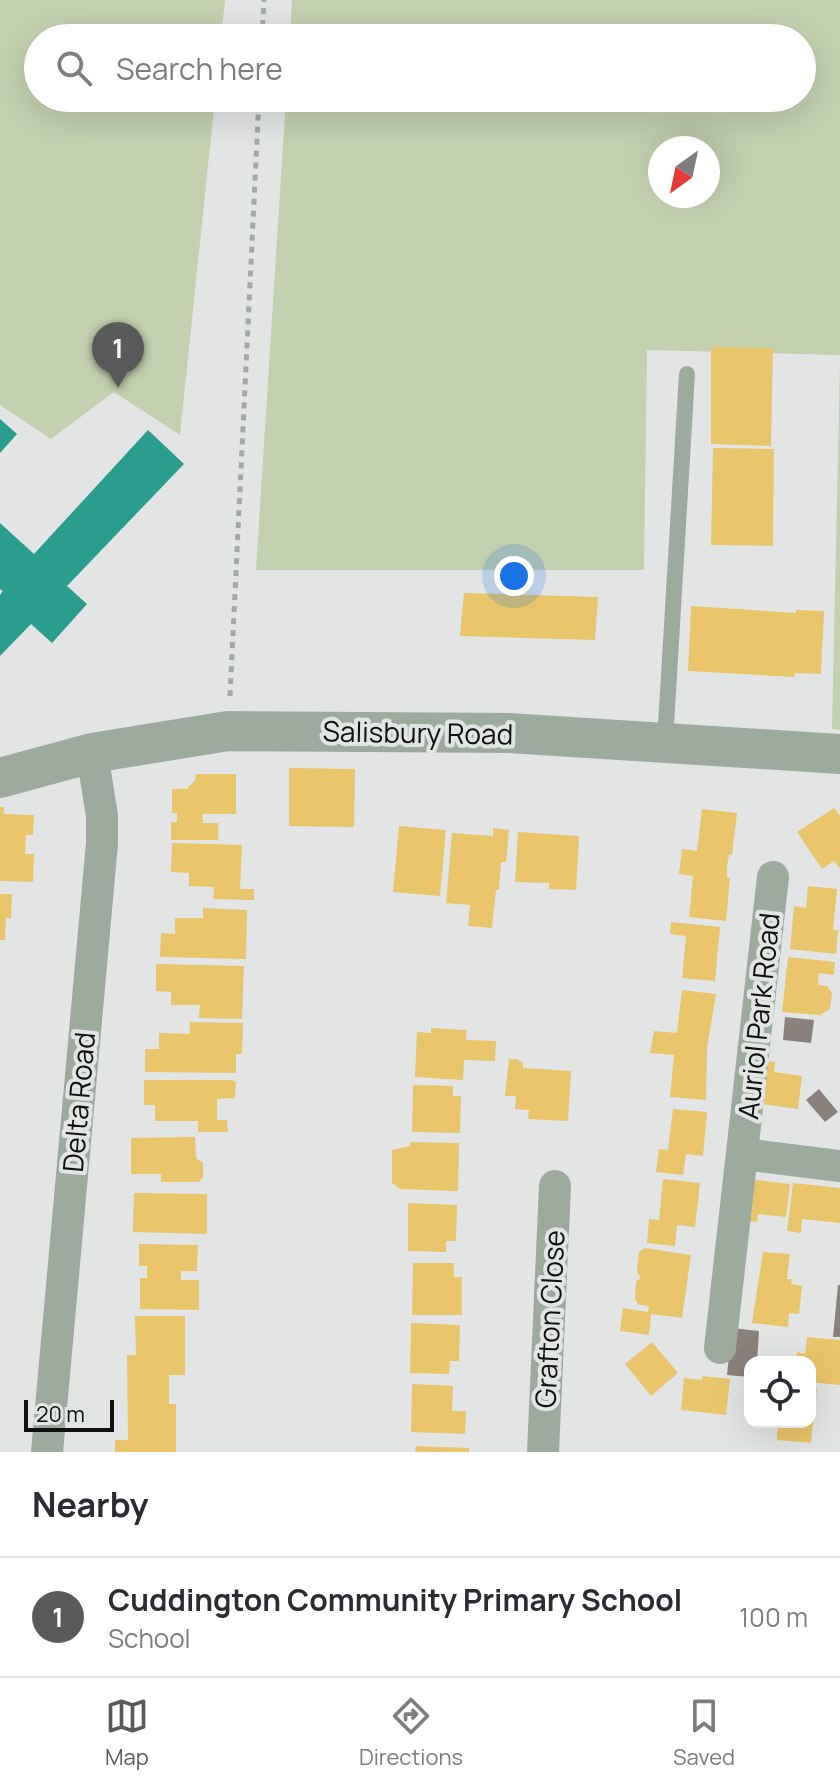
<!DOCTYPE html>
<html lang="en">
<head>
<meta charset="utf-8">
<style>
  :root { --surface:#fff; --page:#f2f2f3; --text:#2b2b33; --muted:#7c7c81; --line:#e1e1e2; --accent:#595b5a }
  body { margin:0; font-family:Manrope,sans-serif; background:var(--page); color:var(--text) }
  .controls { position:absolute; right:24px; bottom:24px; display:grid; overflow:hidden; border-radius:16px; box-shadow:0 8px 32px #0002 }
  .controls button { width:72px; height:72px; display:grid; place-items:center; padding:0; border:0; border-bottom:2px solid var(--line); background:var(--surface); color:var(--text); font:40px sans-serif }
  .compass { position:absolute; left:648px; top:136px; width:72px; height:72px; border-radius:50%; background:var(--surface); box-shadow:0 8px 32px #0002; rotate:213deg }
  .scale { position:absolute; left:24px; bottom:20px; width:90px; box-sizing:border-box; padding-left:8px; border:4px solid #0f1010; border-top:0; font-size:22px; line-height:28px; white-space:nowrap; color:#0f1010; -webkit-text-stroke:6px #e1e6e4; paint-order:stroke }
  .you { position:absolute; left:514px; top:576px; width:28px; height:28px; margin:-20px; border:6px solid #fff; border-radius:50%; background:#1a73e8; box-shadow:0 0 0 12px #1a73e833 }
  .badge { display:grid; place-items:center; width:52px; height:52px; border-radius:50%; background:var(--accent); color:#fff; font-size:26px; font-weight:700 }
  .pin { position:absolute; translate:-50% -66px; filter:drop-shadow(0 2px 4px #0008) }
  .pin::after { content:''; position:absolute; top:42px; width:28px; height:24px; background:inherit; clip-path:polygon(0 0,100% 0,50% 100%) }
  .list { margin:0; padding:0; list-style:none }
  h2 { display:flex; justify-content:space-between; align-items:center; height:104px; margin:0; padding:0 32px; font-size:34px }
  h2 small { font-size:26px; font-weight:400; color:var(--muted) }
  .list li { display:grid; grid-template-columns:52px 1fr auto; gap:24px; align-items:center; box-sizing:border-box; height:120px; padding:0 32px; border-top:2px solid var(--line) }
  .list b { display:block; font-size:30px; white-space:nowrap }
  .list p { margin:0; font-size:26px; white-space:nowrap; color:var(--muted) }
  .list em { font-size:26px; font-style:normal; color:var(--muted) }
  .icon { flex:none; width:44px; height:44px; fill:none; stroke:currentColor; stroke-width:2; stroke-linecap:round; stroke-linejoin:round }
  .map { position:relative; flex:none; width:840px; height:1452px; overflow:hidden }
  .search { position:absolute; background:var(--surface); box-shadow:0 8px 32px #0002; left:24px; right:24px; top:24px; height:88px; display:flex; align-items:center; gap:20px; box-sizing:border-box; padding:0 28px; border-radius:44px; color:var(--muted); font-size:30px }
  .sheet { height:224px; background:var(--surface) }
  nav { display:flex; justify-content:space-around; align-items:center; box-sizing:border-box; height:112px; border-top:2px solid var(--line); background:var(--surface); font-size:22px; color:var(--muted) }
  nav a { display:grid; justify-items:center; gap:4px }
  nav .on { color:var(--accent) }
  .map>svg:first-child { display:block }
  .green { fill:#c2d0ae; fill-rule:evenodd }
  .homes { fill:#e9c46a }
  .schools { fill:#2a9d8f }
  .industry { fill:#8a817c }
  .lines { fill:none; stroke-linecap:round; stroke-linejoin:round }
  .path { stroke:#a2a9a3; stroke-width:5; stroke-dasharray:6 6; stroke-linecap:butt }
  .service { stroke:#9daa9e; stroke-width:16 }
  .minor { stroke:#9daa9e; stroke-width:32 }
  .tertiary { stroke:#9daa9e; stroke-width:40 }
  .labels { text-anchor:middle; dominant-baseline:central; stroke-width:8; stroke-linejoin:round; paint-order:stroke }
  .street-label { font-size:28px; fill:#0f1010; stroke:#e1e6e4 }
</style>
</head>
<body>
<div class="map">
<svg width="840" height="1452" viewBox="0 0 840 1452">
  <rect width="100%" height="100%" fill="#e2e5e4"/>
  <path class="green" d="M 0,0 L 225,0 L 221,38 L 38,38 L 38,98 L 215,98 L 180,435 L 114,392 L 51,439 L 0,405 Z
    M 292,0 L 840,0 L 840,355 L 647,350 L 644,570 L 256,570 L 286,98 L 802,98 L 802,38 L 290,38 ZM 660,148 L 708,148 L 708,196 L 660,196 Z
    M 840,362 L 840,730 L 832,729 Z"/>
  <path class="homes" d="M 711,347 L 773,348 L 771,446 L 711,444 Z
    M 713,448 L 774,449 L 773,546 L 711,545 Z
    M 464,593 L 598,597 L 595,640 L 460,636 Z
    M 691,606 L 796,613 L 796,610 L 824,611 L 821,674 L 795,673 L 794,677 L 688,671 Z
    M 289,768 L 355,769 L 354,827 L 289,826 Z
    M 196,774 L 236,774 L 236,814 L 202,814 L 203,823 L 218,823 L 218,840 L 171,840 L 171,822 L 177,822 L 177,813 L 172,813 L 172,789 L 187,789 L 195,780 Z
    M 0,807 L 4,807 L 4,814 L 34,815 L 33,835 L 26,835 L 25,854 L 34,854 L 33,882 L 0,881 Z
    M 834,808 L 840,816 L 840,869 L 834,861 L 822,869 L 797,832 Z
    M 702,809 L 737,813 L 732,855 L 729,855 L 727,866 L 727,878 L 730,878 L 726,921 L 689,917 L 693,876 L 679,874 L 682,849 L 697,851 Z
    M 399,826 L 446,830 L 440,896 L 393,892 Z
    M 493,828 L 509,830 L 506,862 L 501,862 L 499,890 L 496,890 L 492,928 L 468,926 L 470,905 L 446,903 L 452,833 L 493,836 Z
    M 518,832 L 579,836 L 576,890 L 549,889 L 549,883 L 515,882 Z
    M 172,843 L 242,845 L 240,889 L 254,889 L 254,900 L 213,899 L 214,887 L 189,886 L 189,873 L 171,872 Z
    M 808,886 L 837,889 L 833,930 L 838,930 L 836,954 L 790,949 L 794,906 L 806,908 Z
    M 0,894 L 12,894 L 11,918 L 6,918 L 5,940 L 0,940 Z
    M 203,908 L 247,910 L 246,959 L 160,957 L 161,933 L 175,934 L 175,918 L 203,918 Z
    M 671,922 L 720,927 L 715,981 L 682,978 L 686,936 L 670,934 Z
    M 788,957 L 835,962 L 834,975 L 819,973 L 818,985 L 827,986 L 832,993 L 830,1009 L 820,1015 L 782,1012 Z
    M 156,964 L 244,966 L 242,1019 L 199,1018 L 200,1005 L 171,1005 L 171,992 L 156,991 Z
    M 682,990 L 716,994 L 707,1048 L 706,1100 L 670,1097 L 674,1055 L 650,1053 L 654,1031 L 677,1033 Z
    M 190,1022 L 243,1023 L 242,1054 L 236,1054 L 236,1073 L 145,1072 L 145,1049 L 159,1049 L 159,1033 L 190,1034 Z
    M 431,1028 L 467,1030 L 466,1040 L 496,1041 L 495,1061 L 464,1060 L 463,1080 L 415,1077 L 417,1032 L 431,1033 Z
    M 509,1059 L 517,1059 L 523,1063 L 523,1068 L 571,1071 L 568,1121 L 528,1119 L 529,1110 L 515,1109 L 516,1096 L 505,1096 Z
    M 761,1060 L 775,1062 L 774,1072 L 802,1076 L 798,1109 L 755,1103 Z
    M 144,1080 L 232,1080 L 236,1082 L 235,1098 L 217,1099 L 217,1120 L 227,1120 L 228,1132 L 198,1132 L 198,1121 L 155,1121 L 155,1105 L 144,1105 Z
    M 413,1085 L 453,1086 L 453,1096 L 461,1096 L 460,1133 L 412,1132 Z
    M 673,1109 L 707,1112 L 703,1156 L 686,1154 L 683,1175 L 656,1172 L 659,1149 L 668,1150 Z
    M 195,1137 L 196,1158 L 203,1163 L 203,1177 L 199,1182 L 161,1182 L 161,1174 L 131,1174 L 131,1138 Z
    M 410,1142 L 459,1143 L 458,1191 L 400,1189 L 392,1183 L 392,1150 L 410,1146 Z
    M 663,1179 L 700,1183 L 695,1227 L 677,1225 L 675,1246 L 647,1243 L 649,1219 L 659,1220 Z
    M 747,1179 L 790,1184 L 786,1217 L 758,1214 L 757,1222 L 742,1220 Z
    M 793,1183 L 840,1188 L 840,1223 L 802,1219 L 801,1233 L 787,1231 Z
    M 134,1193 L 207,1194 L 207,1234 L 133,1232 Z
    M 408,1203 L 457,1205 L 456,1241 L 446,1241 L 446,1252 L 408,1251 Z
    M 139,1244 L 198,1245 L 197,1271 L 181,1271 L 181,1280 L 199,1280 L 199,1310 L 140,1309 L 140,1278 L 147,1278 L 147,1266 L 139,1266 Z
    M 645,1248 L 691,1255 L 682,1318 L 651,1314 L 649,1335 L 620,1331 L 623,1308 L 648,1312 L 649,1306 L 639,1305 L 635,1299 L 636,1281 L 641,1278 L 637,1272 L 639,1252 Z
    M 763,1252 L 790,1254 L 787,1279 L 792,1279 L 791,1284 L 802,1286 L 799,1314 L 789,1313 L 788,1327 L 752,1323 Z
    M 413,1263 L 454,1263 L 454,1277 L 462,1277 L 462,1315 L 412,1315 Z
    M 135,1316 L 185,1316 L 185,1375 L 169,1375 L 169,1404 L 176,1404 L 176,1452 L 115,1452 L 115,1440 L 128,1440 L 127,1355 L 136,1355 Z
    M 411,1323 L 460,1325 L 459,1361 L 450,1361 L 449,1374 L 410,1373 Z
    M 807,1337 L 840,1340 L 840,1385 L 810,1382 L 810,1362 L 796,1362 L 797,1352 L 805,1354 Z
    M 652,1342 L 678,1373 L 651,1396 L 625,1364 Z
    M 702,1376 L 730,1379 L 726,1415 L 681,1410 L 684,1378 L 702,1380 Z
    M 412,1384 L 453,1386 L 452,1411 L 466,1411 L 465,1434 L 411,1432 Z
    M 810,1388 L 817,1388 L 811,1443 L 777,1440 L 778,1422 L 810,1422 Z
    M 416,1446 L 469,1448 L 469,1452 L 415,1452 Z"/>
  <path class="schools" d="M 0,419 L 17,434 L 0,453 Z
    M 148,430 L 184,464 L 67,586 L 87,604 L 52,643 L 31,624 L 0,656 L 0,595 L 3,591 L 0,589 L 0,523 L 34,554 Z"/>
  <path class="industry" d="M 785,1017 L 814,1020 L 811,1043 L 783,1040 Z
    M 819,1089 L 838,1112 L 825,1122 L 806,1100 Z
    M 838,1285 L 840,1285 L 840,1337 L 833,1337 Z
    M 732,1328 L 759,1331 L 757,1362 L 750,1362 L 750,1377 L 727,1375 Z"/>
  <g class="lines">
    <path class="path" d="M 262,38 L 264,0
      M 230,696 L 259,98"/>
    <path class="service" d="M 665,742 L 687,374"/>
    <path class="minor" d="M 743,1154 L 840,1166
      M 720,1348 L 773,877
      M 47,1452 L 102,843 L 102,816 L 92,753
      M 543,1452 L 555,1186"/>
    <path class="tertiary" d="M 0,778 L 92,753 L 228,731 L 508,733 L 840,754"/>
  </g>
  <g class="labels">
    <g class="street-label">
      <text transform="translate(418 732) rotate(1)">Salisbury Road</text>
      <text transform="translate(758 1016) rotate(-84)">Auriol Park Road</text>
      <text transform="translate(78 1102) rotate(-85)">Delta Road</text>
      <text transform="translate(549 1319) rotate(-87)">Grafton Close</text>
    </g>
  </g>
</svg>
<div class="controls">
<button><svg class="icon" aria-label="locate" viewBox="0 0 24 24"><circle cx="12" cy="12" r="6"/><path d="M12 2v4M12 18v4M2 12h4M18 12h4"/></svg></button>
</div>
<svg class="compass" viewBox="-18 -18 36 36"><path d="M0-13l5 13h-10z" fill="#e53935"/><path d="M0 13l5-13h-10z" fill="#7c7c81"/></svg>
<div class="scale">20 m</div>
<div class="you"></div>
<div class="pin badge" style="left:118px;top:388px">1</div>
<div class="search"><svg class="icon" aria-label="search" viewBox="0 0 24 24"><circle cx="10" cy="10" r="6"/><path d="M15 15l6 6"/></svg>Search here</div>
</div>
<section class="sheet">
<h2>Nearby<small></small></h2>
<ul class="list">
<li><span class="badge">1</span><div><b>Cuddington Community Primary School</b><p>School</p></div><em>100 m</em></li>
</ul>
</section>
<nav>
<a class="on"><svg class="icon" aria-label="map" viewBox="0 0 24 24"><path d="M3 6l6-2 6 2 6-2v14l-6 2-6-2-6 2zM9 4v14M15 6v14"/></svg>Map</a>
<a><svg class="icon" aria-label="directions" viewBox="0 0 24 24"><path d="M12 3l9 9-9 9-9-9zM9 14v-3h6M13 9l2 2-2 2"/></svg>Directions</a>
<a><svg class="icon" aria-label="saved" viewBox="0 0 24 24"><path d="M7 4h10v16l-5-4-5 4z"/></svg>Saved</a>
</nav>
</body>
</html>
